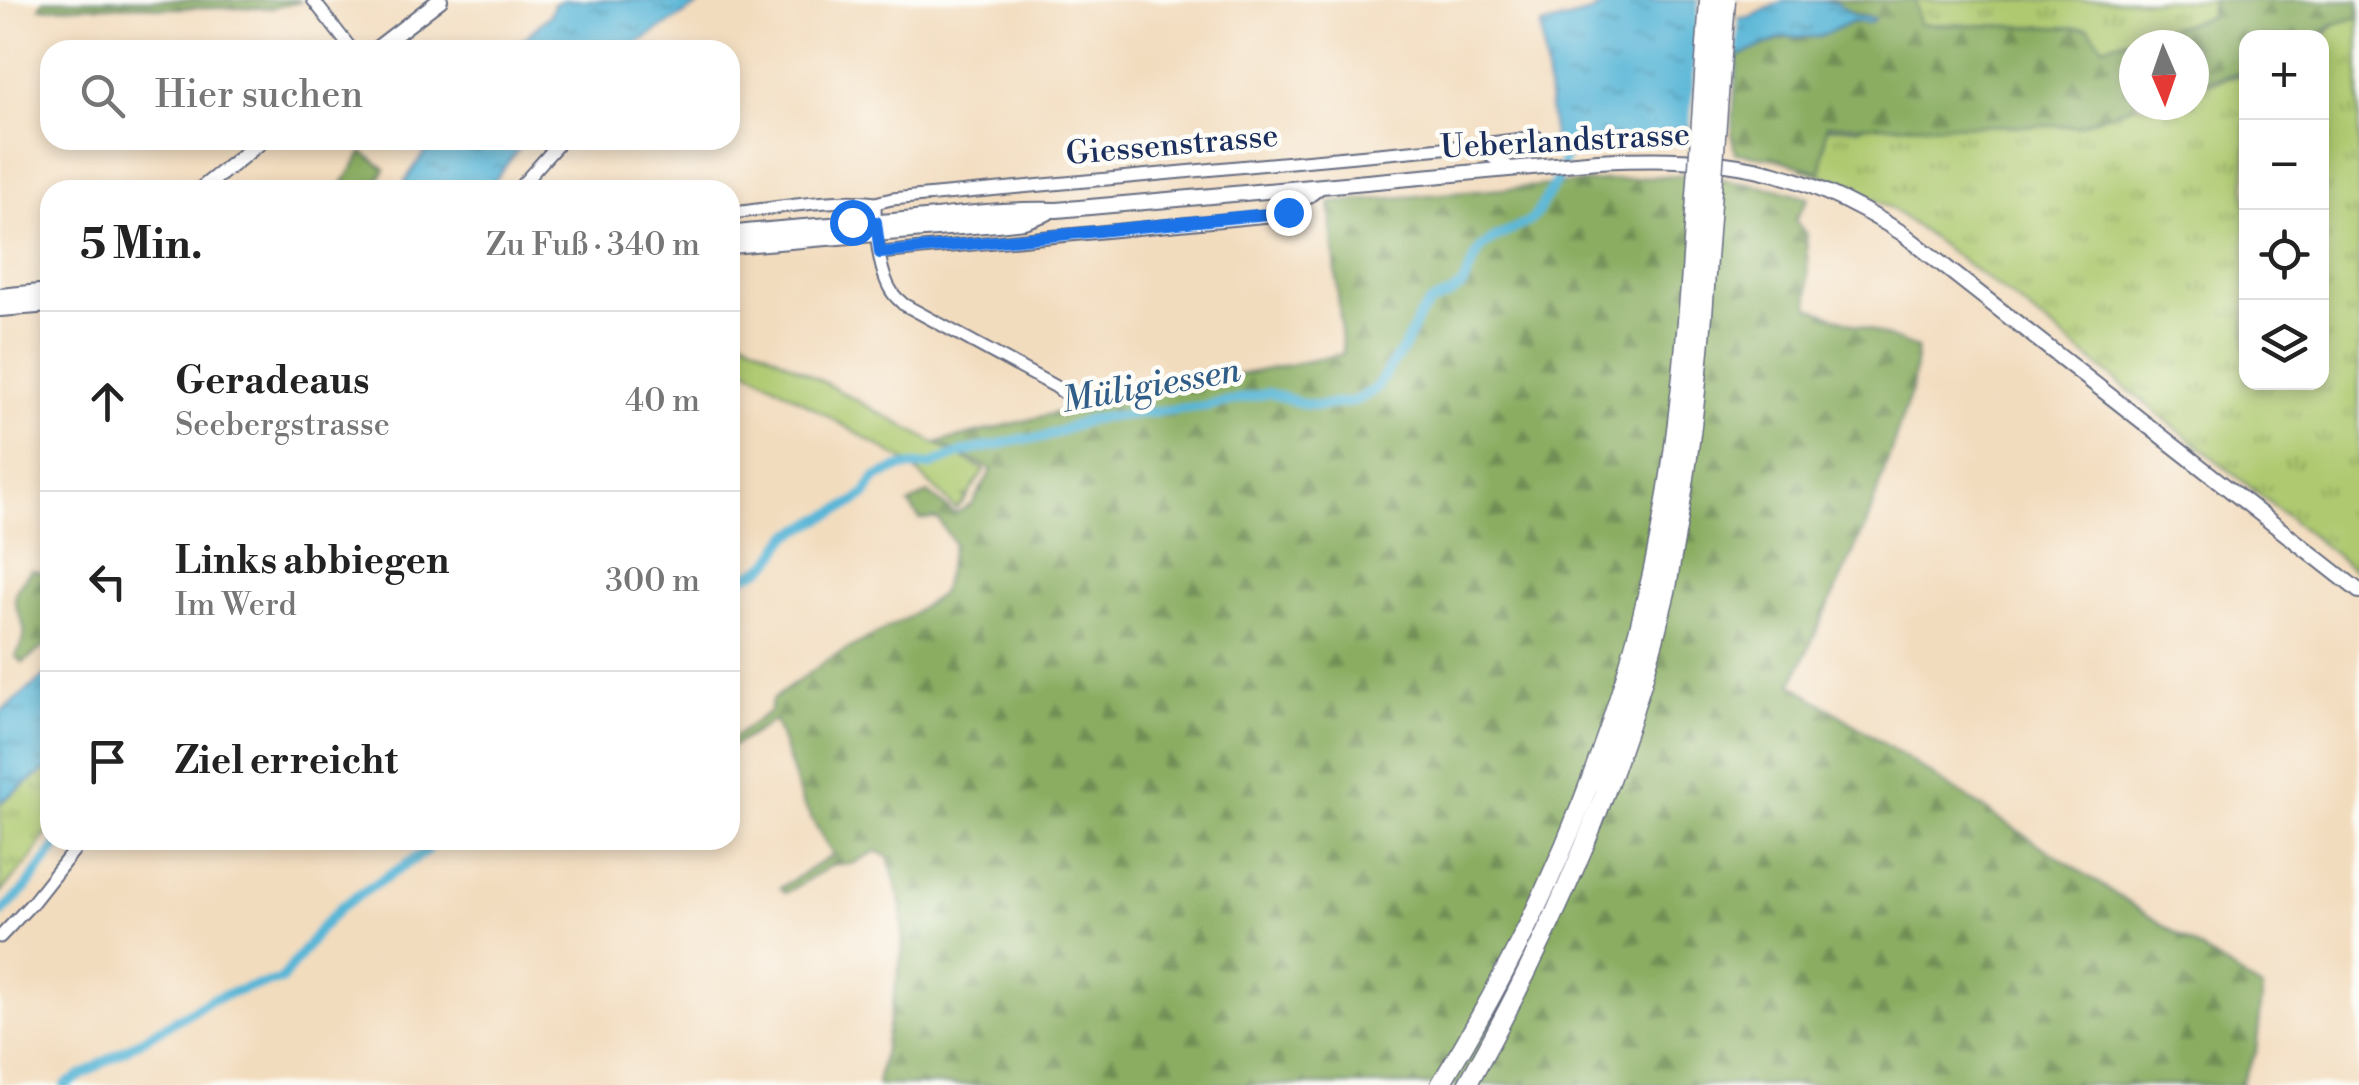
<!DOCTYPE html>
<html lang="de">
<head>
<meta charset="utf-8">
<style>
  :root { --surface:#fff; --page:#f6f6f6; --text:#222; --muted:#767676; --line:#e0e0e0 }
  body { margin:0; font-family:"Libre Bodoni",serif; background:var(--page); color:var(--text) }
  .controls { position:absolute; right:30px; top:30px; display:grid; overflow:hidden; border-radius:20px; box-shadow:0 5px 15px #0003 }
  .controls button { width:90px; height:90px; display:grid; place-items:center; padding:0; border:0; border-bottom:2px solid var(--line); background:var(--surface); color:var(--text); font:50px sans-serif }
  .compass { position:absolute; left:2119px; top:30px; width:90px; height:90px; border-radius:50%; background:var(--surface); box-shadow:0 5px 15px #0003; rotate:178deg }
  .stop { position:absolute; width:30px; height:30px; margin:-22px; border:8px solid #1a73e8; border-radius:50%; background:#fff }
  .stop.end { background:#1a73e8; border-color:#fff; box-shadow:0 2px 10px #0008 }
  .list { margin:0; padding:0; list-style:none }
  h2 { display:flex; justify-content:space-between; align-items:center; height:130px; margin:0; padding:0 40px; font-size:42px }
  h2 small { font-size:32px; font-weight:400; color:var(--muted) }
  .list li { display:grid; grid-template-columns:65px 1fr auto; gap:30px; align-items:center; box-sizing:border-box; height:180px; padding:0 40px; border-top:2px solid var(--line) }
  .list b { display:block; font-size:38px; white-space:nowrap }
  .list p { margin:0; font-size:32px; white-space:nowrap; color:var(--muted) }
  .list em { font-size:32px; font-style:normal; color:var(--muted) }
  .icon { flex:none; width:55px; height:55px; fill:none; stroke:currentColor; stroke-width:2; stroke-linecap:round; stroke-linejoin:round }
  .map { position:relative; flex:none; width:2359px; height:1085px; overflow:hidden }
  .search { position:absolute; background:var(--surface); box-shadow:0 5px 15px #0003; left:40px; top:40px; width:700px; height:110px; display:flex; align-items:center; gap:25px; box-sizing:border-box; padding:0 35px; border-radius:30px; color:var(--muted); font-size:38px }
  .panel { position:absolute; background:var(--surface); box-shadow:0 5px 15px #0003; left:40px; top:180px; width:700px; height:670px; border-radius:30px }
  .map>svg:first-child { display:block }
  .grass { fill:url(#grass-tufts); stroke:#647c66; stroke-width:2.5 }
  .forest { fill:url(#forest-firs); stroke:#526e60; stroke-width:2.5 }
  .pitch { fill:#aec96f; stroke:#647c66; stroke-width:2.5 }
  .water { fill:url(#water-ripples); stroke:#3a729a; stroke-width:2.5 }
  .pier { fill:#f2dcbe }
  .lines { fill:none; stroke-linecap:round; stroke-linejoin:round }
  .canal { stroke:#59b6d7; stroke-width:10 }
  .minor-casing { stroke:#666c80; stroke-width:15 }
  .major-casing { stroke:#666c80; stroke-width:18 }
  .highway-casing { stroke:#666c80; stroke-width:21 }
  .minor { stroke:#fff; stroke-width:11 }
  .major { stroke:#fff; stroke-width:14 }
  .highway { stroke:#fff; stroke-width:18 }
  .highway-bridge-casing { stroke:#666c80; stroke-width:21; stroke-linecap:butt }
  .highway-bridge { stroke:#fff; stroke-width:18 }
  .route { stroke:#1a73e8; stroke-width:12 }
  .labels { text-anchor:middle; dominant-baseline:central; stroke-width:9; stroke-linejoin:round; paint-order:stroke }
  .street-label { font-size:32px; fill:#1b2f5e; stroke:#fdfcf7 }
  .water-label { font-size:35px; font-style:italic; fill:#315e88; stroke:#fdfcf7 }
</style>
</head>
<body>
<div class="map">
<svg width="2359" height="1085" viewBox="0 0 2359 1085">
  <defs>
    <pattern id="grass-tufts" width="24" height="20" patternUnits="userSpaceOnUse" patternTransform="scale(2.5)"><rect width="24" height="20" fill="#aec96f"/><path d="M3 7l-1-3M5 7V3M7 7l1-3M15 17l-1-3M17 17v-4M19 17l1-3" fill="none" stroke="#8da45e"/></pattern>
    <pattern id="forest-firs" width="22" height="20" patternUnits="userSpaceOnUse" patternTransform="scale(2.5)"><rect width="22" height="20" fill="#8aad62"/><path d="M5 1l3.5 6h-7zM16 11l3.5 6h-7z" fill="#708d54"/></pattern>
    <pattern id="water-ripples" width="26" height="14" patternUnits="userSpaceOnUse" patternTransform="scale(2.5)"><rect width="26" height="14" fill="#59b6d7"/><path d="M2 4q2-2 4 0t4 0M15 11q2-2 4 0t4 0" fill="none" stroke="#4994b2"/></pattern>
  </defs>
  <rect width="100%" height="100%" fill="#fdfcf7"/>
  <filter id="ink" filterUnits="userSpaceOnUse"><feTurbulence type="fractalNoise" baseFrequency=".01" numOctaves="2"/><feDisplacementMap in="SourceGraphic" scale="20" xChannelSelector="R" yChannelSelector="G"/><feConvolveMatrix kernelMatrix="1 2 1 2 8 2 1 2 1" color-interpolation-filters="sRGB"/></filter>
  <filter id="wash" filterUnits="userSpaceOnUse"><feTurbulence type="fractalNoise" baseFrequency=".0048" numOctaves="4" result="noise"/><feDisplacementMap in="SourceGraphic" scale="40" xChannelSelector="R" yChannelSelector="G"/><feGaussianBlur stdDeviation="2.25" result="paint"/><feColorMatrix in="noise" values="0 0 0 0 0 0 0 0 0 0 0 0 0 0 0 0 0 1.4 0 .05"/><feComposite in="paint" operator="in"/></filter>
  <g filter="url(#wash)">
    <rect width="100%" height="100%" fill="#f2dcbe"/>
    <path class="grass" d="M 1915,0 L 2212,0 L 2210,17 L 2103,46 L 2088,28 L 1919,24 Z
      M 2359,2 L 2359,574 L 2017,301 L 1892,209 L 1843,183 L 1802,169 L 1813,128 L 1857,128 L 1883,120 L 2134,105 L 2194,105 L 2194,86 L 2246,74 L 2246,382 L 2322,382 L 2321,37 Z
      M 50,767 L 50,828 L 32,858 L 0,893 L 0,803 Z"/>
    <path class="forest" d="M 44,0 L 297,0 L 300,2 L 271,8 L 160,8 L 144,5 L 40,8 Z
      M 1821,0 L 1915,0 L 1920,24 L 2089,28 L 2103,46 L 2210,17 L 2212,0 L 2359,0 L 2359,17 L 2331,25 L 2315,37 L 2246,38 L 2246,71 L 2194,84 L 2194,45 L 2134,45 L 2135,105 L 2077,126 L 1827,125 L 1821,172 L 1777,159 L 1735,153 L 1731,128 L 1737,57 C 1770,42 1834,19 1869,23 L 1873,18 C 1852,16 1841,6 1821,0 Z
      M 363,152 L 385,169 L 372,190 L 339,190 Z
      M 1688,174 L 1775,189 L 1808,198 L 1795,220 L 1806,234 L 1809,307 L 1917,348 L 1912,389 L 1866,525 L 1792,684 L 2263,990 L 2256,1052 L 2241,1083 L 2243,1085 L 877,1085 L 903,948 L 902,906 L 888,857 L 877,851 L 852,864 L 834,864 L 785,893 L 780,888 L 833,855 L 802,802 L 775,720 L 730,748 L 730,740 L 770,711 L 772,700 L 829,659 L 906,618 L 941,594 L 954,544 L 938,519 L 920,519 L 909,504 L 928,493 L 955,514 L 972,504 L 992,470 L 937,443 L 1075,408 L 1343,354 L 1330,203 Z
      M 31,570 L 50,574 L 50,642 L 23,663 L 15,656 C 39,624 9,615 16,591 C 19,584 27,576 31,570 Z"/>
    <path class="pitch" d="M 730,331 L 984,470 L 967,497 L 964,496 L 966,499 L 956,509 L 908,463 L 730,359 Z"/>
    <path class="water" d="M 563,0 L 707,0 L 626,50 L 511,50 L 550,15 L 554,4 Z
      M 1611,0 L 1738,0 L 1721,18 L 1749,18 L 1784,0 L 1821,0 L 1835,3 L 1856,16 L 1874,19 L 1869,23 L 1853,21 L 1819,37 L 1784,37 L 1737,57 L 1731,128 L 1688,127 L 1623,142 L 1555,150 L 1541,26 L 1590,13 Z
      M 433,140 L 525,140 L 487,190 L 399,190 Z
      M 50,672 L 50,767 L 0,802 L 0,712 Z"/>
    <path class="pier" d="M 1699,0 L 1740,0 L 1740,4 L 1726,7 L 1726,13 L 1739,13 L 1731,133 L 1690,132 Z"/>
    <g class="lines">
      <path class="canal" d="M 730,581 C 743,576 761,572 770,562 C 779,554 780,542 791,534 L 851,504 L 865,495 L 875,478 L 901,467 L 931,465 L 964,452 L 1023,439 L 1042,438 L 1091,419 L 1205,406 L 1269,393 L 1304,404 L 1318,406 L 1352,402 L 1361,398 L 1375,389 L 1404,347 L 1417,320 L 1430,303 L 1450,295 L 1462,286 L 1480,249 L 1495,238 L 1528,222 L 1536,215 L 1558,178 L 1569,143 L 1574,139
        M 0,914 L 24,890 L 62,840
        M 65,1085 L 210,1000 L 246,988 L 281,980 L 321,928 L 342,906 L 425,852 L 433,840"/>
    </g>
  </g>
  <g filter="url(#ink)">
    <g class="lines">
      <defs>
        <path id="minor" d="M 313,0 L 352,50
          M 1475,145 L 1499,162 L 1514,169
          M 517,190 L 562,140
          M 730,213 C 774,209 832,197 875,203
          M 880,253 L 1279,215 L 1293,209 L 1323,186
          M 1072,399 L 1056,387 L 903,304 C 899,300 895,297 892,292 C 878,271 875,228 875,203 L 892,199 L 1475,145 L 1537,137
          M 0,937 L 33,902 L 82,840"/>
        <path id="major" d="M 375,50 L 440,0
          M 200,190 L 263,140
          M 730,234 C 779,228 828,225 878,222 C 938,218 997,208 1057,210 L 1598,161 C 1723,155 1794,165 1902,233 L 2359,591
          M 730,246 L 997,224 L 1024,221 L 1047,213
          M 0,296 L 50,291
          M 0,309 L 50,305"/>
        <path id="highway" d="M 1440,1085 C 1537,927 1612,755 1652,574 C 1674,474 1683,374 1691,272
          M 1467,1085 C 1554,930 1625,769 1665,596 C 1669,581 1670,566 1673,551 C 1690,459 1700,367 1706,273"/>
      </defs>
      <use href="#minor" class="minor-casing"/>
      <use href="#major" class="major-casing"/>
      <use href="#highway" class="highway-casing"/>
      <use href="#minor" class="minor"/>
      <use href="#major" class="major"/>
      <use href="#highway" class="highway"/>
      <defs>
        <path id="highway-bridge" d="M 1691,272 L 1709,0
          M 1706,273 L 1726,0"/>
      </defs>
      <use href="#highway-bridge" class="highway-bridge-casing"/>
      <use href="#highway-bridge" class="highway-bridge"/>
    </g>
  </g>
  <g class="lines" filter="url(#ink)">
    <path class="route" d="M 852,222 L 876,222 L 880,253 L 1288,212"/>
  </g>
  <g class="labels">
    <g class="street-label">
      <text transform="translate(1565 141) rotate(-3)">Ueberlandstrasse</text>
      <text transform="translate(1172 145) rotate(-5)">Giessenstrasse</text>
    </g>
    <g class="water-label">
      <text transform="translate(1151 386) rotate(-10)">Müligiessen</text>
    </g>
  </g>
</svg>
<div class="controls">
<button>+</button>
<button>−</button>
<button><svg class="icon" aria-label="locate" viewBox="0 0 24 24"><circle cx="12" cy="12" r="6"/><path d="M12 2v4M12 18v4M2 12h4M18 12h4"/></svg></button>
<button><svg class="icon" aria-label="layers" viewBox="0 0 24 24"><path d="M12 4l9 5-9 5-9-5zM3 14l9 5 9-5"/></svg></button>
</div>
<svg class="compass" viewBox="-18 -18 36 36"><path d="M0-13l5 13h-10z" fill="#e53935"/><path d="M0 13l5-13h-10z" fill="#767676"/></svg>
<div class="stop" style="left:852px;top:222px"></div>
<div class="stop end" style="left:1288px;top:212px"></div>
<div class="search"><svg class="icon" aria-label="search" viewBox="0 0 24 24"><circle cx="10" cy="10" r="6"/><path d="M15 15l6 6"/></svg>Hier suchen</div>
<section class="panel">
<h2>5 Min.<small>Zu Fuß · 340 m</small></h2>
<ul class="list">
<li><svg class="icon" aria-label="ahead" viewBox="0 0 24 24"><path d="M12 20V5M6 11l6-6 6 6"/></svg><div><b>Geradeaus</b><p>Seebergstrasse</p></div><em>40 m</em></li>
<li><svg class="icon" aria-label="left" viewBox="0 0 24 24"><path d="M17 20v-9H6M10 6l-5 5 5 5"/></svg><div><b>Links abbiegen</b><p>Im Werd</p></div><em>300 m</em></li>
<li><svg class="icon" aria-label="arrive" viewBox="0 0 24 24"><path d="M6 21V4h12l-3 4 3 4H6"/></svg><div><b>Ziel erreicht</b></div></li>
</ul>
</section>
</div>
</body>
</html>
